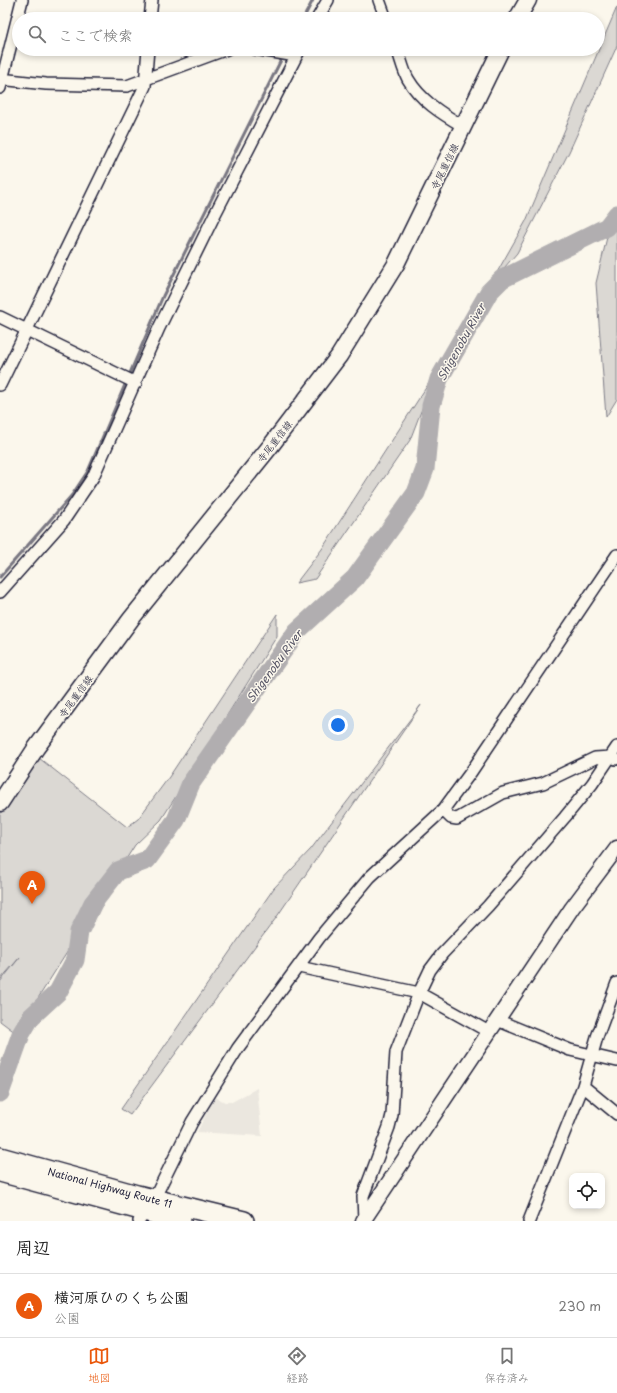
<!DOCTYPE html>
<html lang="ja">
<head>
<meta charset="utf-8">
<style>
  :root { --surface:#fff; --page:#f2f2f2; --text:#222; --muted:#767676; --line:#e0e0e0; --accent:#ea580c }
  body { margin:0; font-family:"Playpen Sans","Klee One",sans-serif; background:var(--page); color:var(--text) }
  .controls { position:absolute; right:12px; bottom:12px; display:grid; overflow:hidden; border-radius:8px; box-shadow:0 2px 6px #0003 }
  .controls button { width:36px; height:36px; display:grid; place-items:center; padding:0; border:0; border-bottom:1px solid var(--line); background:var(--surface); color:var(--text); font:20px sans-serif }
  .you { position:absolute; left:338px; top:725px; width:14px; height:14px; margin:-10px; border:3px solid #fff; border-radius:50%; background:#1a73e8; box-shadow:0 0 0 6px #1a73e833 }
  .badge { display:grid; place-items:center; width:26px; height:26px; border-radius:50%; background:var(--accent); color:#fff; font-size:13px; font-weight:700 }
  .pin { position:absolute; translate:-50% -33px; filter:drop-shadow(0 1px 2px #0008) }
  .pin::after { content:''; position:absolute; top:21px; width:14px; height:12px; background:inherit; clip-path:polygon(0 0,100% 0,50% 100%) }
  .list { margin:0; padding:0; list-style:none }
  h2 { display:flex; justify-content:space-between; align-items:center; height:52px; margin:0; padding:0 16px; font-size:17px }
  h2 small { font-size:13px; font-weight:400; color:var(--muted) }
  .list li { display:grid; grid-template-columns:26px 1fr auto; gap:12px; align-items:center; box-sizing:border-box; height:64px; padding:0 16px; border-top:1px solid var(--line) }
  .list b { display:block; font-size:15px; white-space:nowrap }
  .list p { margin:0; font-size:13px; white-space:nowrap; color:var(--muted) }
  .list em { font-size:13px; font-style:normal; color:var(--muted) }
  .icon { flex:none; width:22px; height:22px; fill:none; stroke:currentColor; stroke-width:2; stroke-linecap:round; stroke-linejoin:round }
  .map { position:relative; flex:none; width:617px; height:1221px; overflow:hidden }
  .search { position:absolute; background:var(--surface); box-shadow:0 2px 6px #0003; left:12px; right:12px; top:12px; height:44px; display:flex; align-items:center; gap:10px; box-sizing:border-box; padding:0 14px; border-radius:22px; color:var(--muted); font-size:15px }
  .sheet { height:116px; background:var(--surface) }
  nav { display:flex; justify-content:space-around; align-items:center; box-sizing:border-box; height:56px; border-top:1px solid var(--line); background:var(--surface); font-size:11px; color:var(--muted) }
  nav a { display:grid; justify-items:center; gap:2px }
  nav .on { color:var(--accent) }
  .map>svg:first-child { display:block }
  .built { fill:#ebe7df }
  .green { fill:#dbd8d3; stroke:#7e7d87 }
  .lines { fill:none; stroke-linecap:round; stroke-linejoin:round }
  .stream { stroke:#787681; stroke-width:3 }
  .river { stroke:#b1aeb0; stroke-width:19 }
  .minor-casing { stroke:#22223b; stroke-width:14 }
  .tertiary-casing { stroke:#22223b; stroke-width:17 }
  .secondary-casing { stroke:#22223b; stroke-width:19 }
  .trunk-casing { stroke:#22223b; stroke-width:22 }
  .minor { stroke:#fbf7ec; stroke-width:11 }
  .tertiary { stroke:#fbf7ec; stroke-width:14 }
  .secondary { stroke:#fbf7ec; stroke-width:16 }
  .trunk { stroke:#fbf7ec; stroke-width:19 }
  .labels { text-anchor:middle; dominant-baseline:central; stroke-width:3; stroke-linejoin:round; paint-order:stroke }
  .street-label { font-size:10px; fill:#22223b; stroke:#fbf7ec }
  .water-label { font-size:11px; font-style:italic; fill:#545364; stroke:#fbf7ec }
</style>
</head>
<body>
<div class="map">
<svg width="617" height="1221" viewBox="0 0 617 1221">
  <rect width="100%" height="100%" fill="#fbf7ec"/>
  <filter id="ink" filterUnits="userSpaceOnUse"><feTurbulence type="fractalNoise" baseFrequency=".025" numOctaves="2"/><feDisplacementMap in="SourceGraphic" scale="8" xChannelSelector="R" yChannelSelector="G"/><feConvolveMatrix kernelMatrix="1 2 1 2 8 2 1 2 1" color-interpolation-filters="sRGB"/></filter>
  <g filter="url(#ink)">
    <path class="built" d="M 257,1088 L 262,1136 L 197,1132 L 215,1097 L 225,1102 L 232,1102 Z"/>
    <path class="green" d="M 617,7 L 617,46 L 569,152 L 517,253 L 491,283 L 526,221 Z
      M 617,220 L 617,399 L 606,417 L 596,283 L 609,229 Z
      M 436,372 L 410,440 L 315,579 L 296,583 L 322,549 Z
      M 277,614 L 277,636 L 161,820 L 135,845 L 16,1033 L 0,1021 L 0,982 L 20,957 L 0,980 L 0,814 L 39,758 L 127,827 L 138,819 L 169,777 Z
      M 421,705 L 276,918 L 130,1115 L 121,1109 L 274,888 L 311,849 Z"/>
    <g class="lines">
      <path class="stream" d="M 303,19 L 313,0
        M 0,577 L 72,495 L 88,471 L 163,296 L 283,56"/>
      <path class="river" d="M 0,1093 L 21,1034 L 31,1017 L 58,992 L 75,960 L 79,932 L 93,903 L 118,871 L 147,860 L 176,820 L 191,783 L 297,631 L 355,578 L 416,493 L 425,469 L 431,406 L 439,379 L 489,292 L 502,279 L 607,227 L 617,214"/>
      <defs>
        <path id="minor" d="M 379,0 L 386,19
          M 150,19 L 152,0
          M 317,19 L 328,0
          M 255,49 L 296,56
          M 397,49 C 401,59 403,70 408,79 C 420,100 442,114 463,126
          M 0,79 L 46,84 L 127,86 L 227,49
          M 0,88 L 22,0
          M 0,317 L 136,383
          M 0,385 L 145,86 L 148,49
          M 0,592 L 64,520 L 93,477 L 159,328 L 215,214 L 300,49
          M 443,810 L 451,818 L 457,819 L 503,793 L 543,783 L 595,758 L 611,757 L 616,759
          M 299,967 L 419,993 L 489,1032
          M 497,1020 L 570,1050 L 617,1061
          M 583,1086 L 617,1114
          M 364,1220 L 363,1196 L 389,1127 L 392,1115 L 396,1052 L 419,993 L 430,970 L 442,954 L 488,906 L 565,817 L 592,784 L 617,747
          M 139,1221 L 154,1199 L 192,1122 L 238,1048 L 319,938 L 370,877 L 443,810 L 471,772 L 617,555
          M 529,1221 L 583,1086 L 597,1037 L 617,983"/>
        <path id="tertiary" d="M 363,1221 L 572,908 L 617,848"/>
        <path id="secondary" d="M 517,19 L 528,0
          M 0,803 L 36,748 L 131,619 L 269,448 L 339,356 L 396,264 L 501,49"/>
        <path id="trunk" d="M 0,1157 L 137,1195 L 244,1221
          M 0,1172 L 181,1221"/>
      </defs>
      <use href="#minor" class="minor-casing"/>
      <use href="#tertiary" class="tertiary-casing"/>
      <use href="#secondary" class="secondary-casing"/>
      <use href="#trunk" class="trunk-casing"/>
      <use href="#minor" class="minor"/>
      <use href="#tertiary" class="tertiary"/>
      <use href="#secondary" class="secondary"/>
      <use href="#trunk" class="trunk"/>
    </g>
  </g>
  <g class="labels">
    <g class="street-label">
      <text transform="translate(444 166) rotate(-64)">寺尾重信線</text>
      <text transform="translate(274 441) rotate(-52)">寺尾重信線</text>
      <text transform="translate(75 696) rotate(-54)">寺尾重信線</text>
      <text transform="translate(110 1187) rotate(15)">National Highway Route 11</text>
    </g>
    <g class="water-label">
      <text transform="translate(461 342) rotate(-61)">Shigenobu River</text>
      <text transform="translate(274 666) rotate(-54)">Shigenobu River</text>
    </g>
  </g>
</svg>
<div class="controls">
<button><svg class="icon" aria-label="locate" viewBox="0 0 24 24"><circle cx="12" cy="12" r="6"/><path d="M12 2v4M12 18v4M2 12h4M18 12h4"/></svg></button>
</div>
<div class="you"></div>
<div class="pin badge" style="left:32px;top:904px">A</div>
<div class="search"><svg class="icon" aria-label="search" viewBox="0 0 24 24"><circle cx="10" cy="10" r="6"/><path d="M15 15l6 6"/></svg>ここで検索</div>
</div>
<section class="sheet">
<h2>周辺<small></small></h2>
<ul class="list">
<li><span class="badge">A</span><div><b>横河原ひのくち公園</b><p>公園</p></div><em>230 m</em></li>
</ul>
</section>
<nav>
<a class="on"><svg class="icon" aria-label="map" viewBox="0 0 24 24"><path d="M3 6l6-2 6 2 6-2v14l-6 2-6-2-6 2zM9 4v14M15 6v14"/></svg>地図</a>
<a><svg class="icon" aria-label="directions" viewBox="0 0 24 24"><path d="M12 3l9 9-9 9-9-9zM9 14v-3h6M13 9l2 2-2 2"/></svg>経路</a>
<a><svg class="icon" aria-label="saved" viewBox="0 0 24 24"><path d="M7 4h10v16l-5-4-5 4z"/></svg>保存済み</a>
</nav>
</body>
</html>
